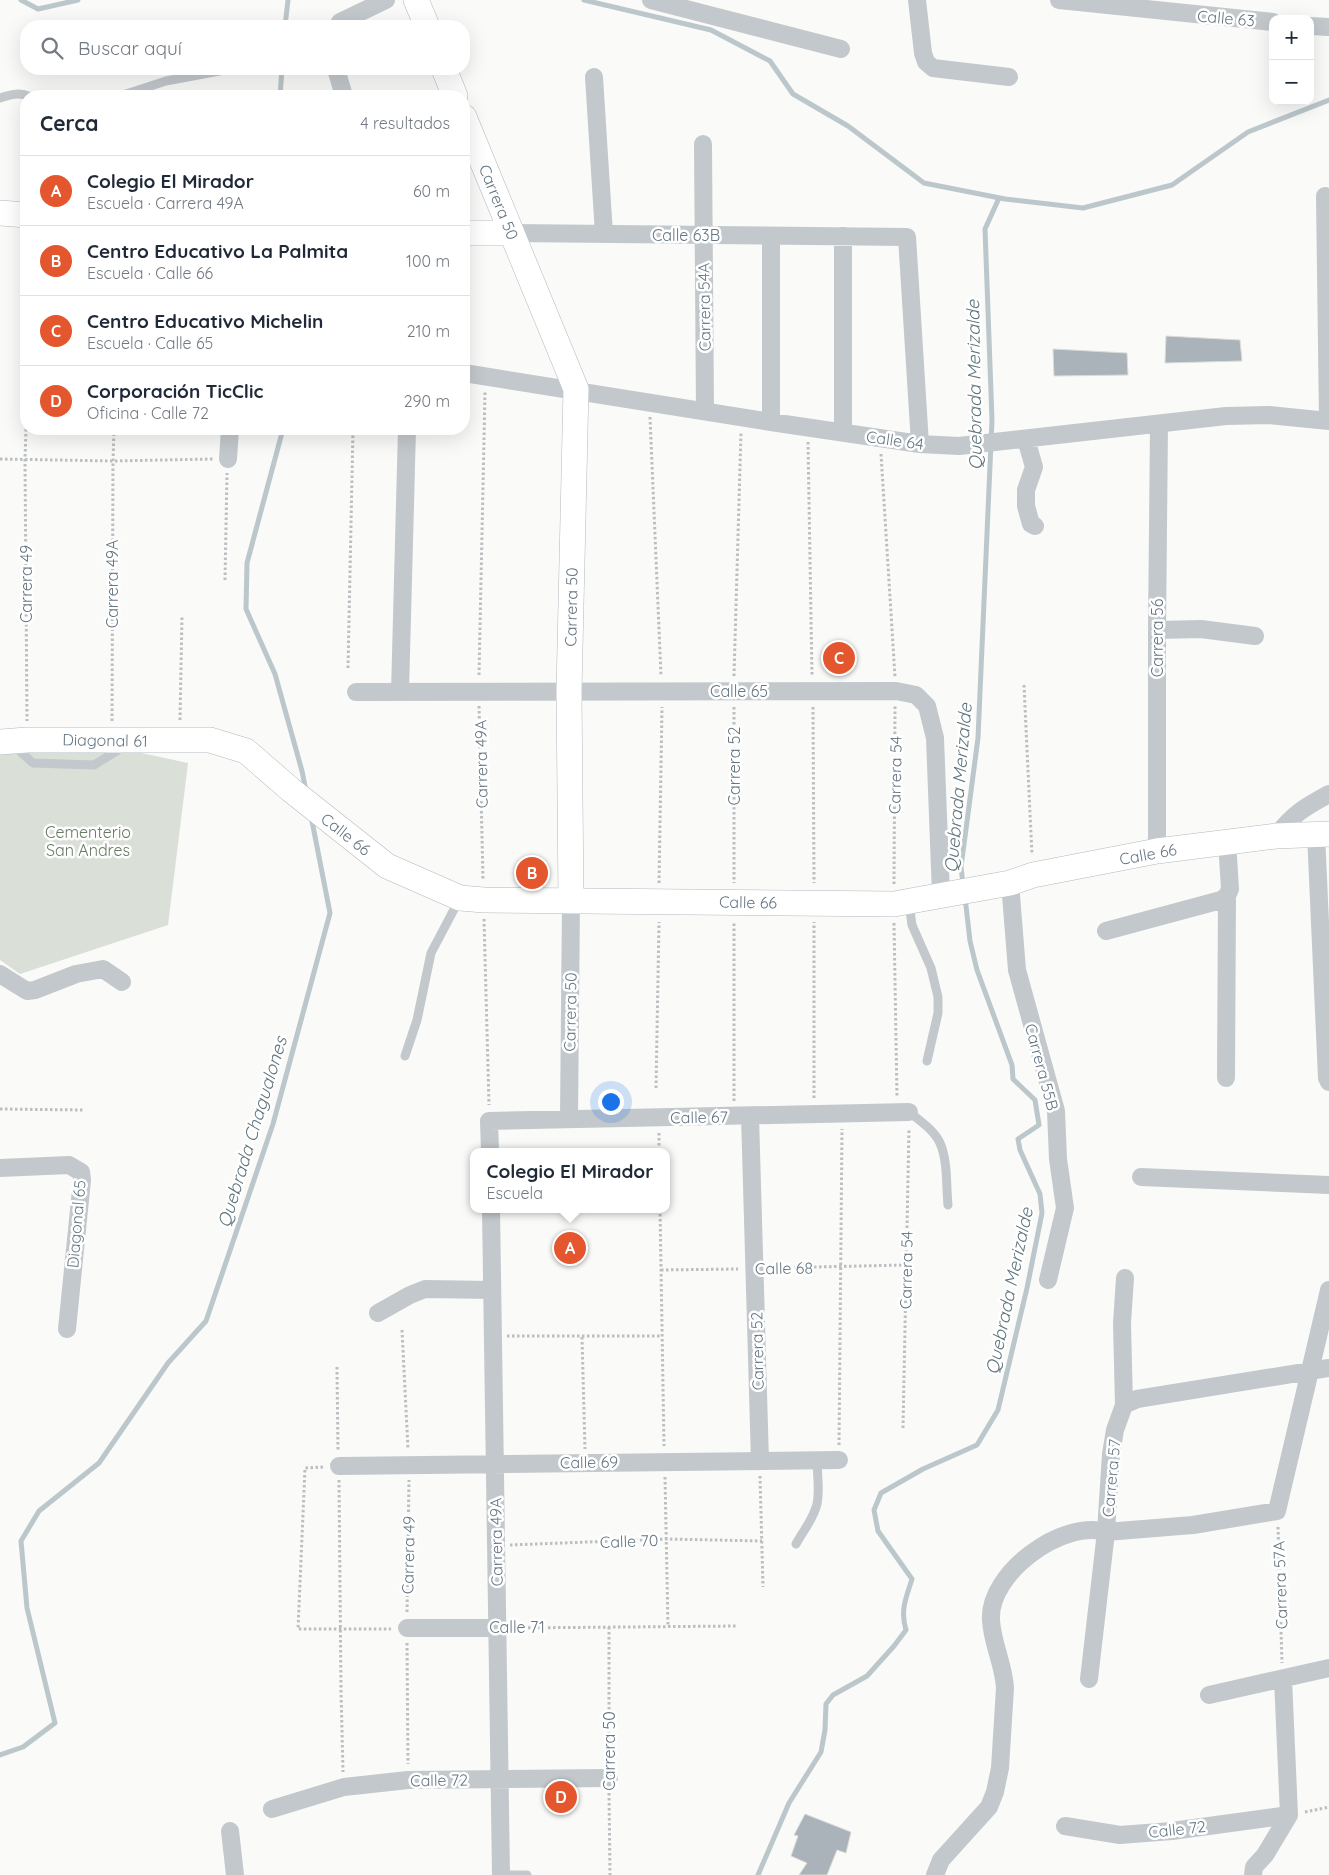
<!DOCTYPE html>
<html lang="es">
<head>
<meta charset="utf-8">
<style>
  :root { --surface:#fff; --page:#f6f6f7; --text:#1f2937; --muted:#747a83; --line:#e0e1e3; --accent:#e4572e }
  body { margin:0; font-family:Quicksand,sans-serif; background:var(--page); color:var(--text) }
  .controls { position:absolute; right:15px; top:15px; display:grid; overflow:hidden; border-radius:10px; box-shadow:0 5px 20px #0002 }
  .controls button { width:45px; height:45px; display:grid; place-items:center; padding:0; border:0; border-bottom:1px solid var(--line); background:var(--surface); color:var(--text); font:25px sans-serif }
  .you { position:absolute; left:610px; top:1101px; width:18px; height:18px; margin:-12px; border:4px solid #fff; border-radius:50%; background:#1a73e8; box-shadow:0 0 0 8px #1a73e833 }
  .badge { display:grid; place-items:center; width:32px; height:32px; border-radius:50%; background:var(--accent); color:#fff; font-size:16px; font-weight:700 }
  .pin { position:absolute; translate:-50% -50%; border:2px solid #fff; box-shadow:0 1px 5px #0006 }
  .popup { position:absolute; left:470px; top:1148px; width:200px; height:65px; box-sizing:border-box; display:grid; place-content:center; border-radius:10px; background:var(--surface); filter:drop-shadow(0 1px 4px #0005); font-size:16px; white-space:nowrap; color:var(--muted) }
  .popup b { font-size:19px; color:var(--text) }
  .popup::after { content:''; position:absolute; left:50%; top:100%; margin-left:-10px; border:10px solid transparent; border-top-color:var(--surface) }
  .list { margin:0; padding:0; list-style:none }
  h2 { display:flex; justify-content:space-between; align-items:center; height:65px; margin:0; padding:0 20px; font-size:21px }
  h2 small { font-size:16px; font-weight:400; color:var(--muted) }
  .list li { display:grid; grid-template-columns:32px 1fr auto; gap:15px; align-items:center; box-sizing:border-box; height:70px; padding:0 20px; border-top:1px solid var(--line) }
  .list b { display:block; font-size:19px; white-space:nowrap }
  .list p { margin:0; font-size:16px; white-space:nowrap; color:var(--muted) }
  .list em { font-size:16px; font-style:normal; color:var(--muted) }
  .icon { flex:none; width:28px; height:28px; fill:none; stroke:currentColor; stroke-width:2; stroke-linecap:round; stroke-linejoin:round }
  .map { position:relative; flex:none; width:1329px; height:1875px; overflow:hidden }
  .search { position:absolute; background:var(--surface); box-shadow:0 5px 20px #0002; left:20px; top:20px; width:450px; height:55px; display:flex; align-items:center; gap:12px; box-sizing:border-box; padding:0 18px; border-radius:20px; color:var(--muted); font-size:19px }
  .panel { position:absolute; background:var(--surface); box-shadow:0 5px 20px #0002; left:20px; top:90px; width:450px; height:345px; border-radius:20px }
  .map>svg:first-child { display:block }
  .green { fill:#dadfd7 }
  .lines { fill:none; stroke-linecap:round; stroke-linejoin:round }
  .stream { stroke:#bbc7cb; stroke-width:5 }
  .building { fill:#aab3b9; stroke:#dcdcda }
  .secondary-casing { stroke:#b3babf; stroke-width:26 }
  .path { stroke:#bbbfc2; stroke-width:3; stroke-dasharray:2.5 2.5; stroke-linecap:butt }
  .lane { stroke:#c3c8cc; stroke-width:9 }
  .street { stroke:#c3c8cc; stroke-width:18 }
  .secondary { stroke:#fff; stroke-width:25 }
  .labels { text-anchor:middle; dominant-baseline:central; stroke-width:5; stroke-linejoin:round; paint-order:stroke }
  .street-label { font-size:16px; fill:#657683; stroke:#fff }
  .park-label { font-size:16px; fill:#687a64; stroke:#fff }
  .water-label { font-size:18px; font-style:italic; fill:#60757c; stroke:#fff }
</style>
</head>
<body>
<div class="map">
<svg width="1329" height="1875" viewBox="0 0 1329 1875">
  <rect width="100%" height="100%" fill="#fafaf8"/>
  <path class="green" d="M 0,743 L 132,751 L 188,763 L 168,925 L 20,974 L 0,960 Z"/>
  <g class="lines">
    <path class="stream" d="M 21,0 L 38,9 L 78,0
      M 584,0 L 711,30 L 770,61 L 793,94 L 848,126 L 924,183 L 1005,199 L 1083,208 L 1172,185 L 1248,132 L 1329,100
      M 285,26 L 288,0
      M 280,96 L 282,69
      M 283,429 L 247,563 L 246,609 L 275,674 L 302,771 L 306,791
      M 963,884 L 961,867 L 978,738 L 992,420 L 985,229 L 999,198
      M 0,1755 L 23,1747 L 55,1723 L 27,1608 L 21,1541 L 39,1511 L 99,1463 L 168,1363 L 206,1321 L 273,1124 L 330,913 L 311,816
      M 758,1875 L 789,1803 L 821,1752 L 825,1730 L 826,1704 L 833,1695 L 867,1676 L 894,1646 L 906,1630 C 900,1610 906,1598 912,1579 L 878,1531 L 874,1510 L 881,1493 L 923,1469 L 977,1445 L 998,1410 L 1027,1288 L 1042,1213 L 1040,1194 L 1020,1150 L 1018,1139 L 1039,1125 L 1035,1100 L 1013,1079 L 1012,1065 L 977,970 L 970,941 L 965,897"/>
  </g>
  <path class="building" d="M 1166,336 L 1240,340 L 1242,361 L 1165,363 Z
    M 1053,349 L 1127,353 L 1128,375 L 1054,376 Z
    M 805,1814 L 851,1832 L 846,1853 L 837,1850 L 827,1875 L 799,1875 L 807,1863 L 791,1856 L 798,1836 L 794,1835 Z"/>
  <g class="lines">
    <defs>
      <path id="secondary" d="M 416,0 L 427,26
        M 444,69 L 455,96
        M 464,117 L 576,389 L 569,691 L 571,901
        M 0,213 L 26,215
        M 464,233 L 512,233
        M 0,742 L 27,740 L 210,740 L 246,751 L 291,790 L 387,866 L 460,898 L 484,900 L 894,904 L 1010,883 L 1033,875 L 1157,851 L 1276,836 L 1329,834"/>
    </defs>
    <use href="#secondary" class="secondary-casing"/>
    <path class="path" d="M 650,417 L 661,676
      M 26,429 L 25,459 L 27,721
      M 808,442 L 812,676
      M 881,454 L 895,677
      M 0,459 L 113,461 L 213,459
      M 225,580 L 227,473
      M 348,668 L 353,429
      M 479,675 L 485,392
      M 734,676 L 741,432
      M 1024,685 L 1032,855
      M 479,706 L 483,880
      M 734,707 L 734,883
      M 813,707 L 814,883
      M 180,720 L 182,615
      M 112,721 L 113,461 L 114,429
      M 659,883 L 662,707
      M 894,884 L 895,706
      M 484,919 L 489,1105
      M 894,923 L 897,1097
      M 656,1088 L 659,922
      M 814,1098 L 814,922
      M 734,1101 L 734,922
      M 0,1109 L 83,1110
      M 659,1133 L 659,1152
      M 660,1209 L 664,1446
      M 769,1268 L 906,1265
      M 661,1270 L 738,1269
      M 402,1330 L 408,1449
      M 507,1336 L 662,1336
      M 582,1337 L 585,1449
      M 337,1367 L 338,1452
      M 903,1428 L 909,1128
      M 839,1445 L 842,1129
      M 323,1467 L 305,1468 L 298,1629 L 391,1629
      M 760,1476 L 763,1587
      M 665,1477 L 668,1626
      M 339,1480 L 341,1690 L 343,1772
      M 1278,1527 L 1282,1663
      M 510,1545 L 666,1539 L 762,1541
      M 407,1612 L 409,1480
      M 609,1627 L 609,1762
      M 513,1628 L 737,1626
      M 407,1643 L 408,1764
      M 609,1793 L 610,1875
      M 1305,1812 L 1329,1807"/>
    <path class="lane" d="M 120,96 L 166,81 L 230,69
      M 0,98 C 9,95 18,92 28,96
      M 13,745 L 33,763 L 94,765 L 123,747
      M 909,903 L 912,925 L 931,968 L 938,997 L 938,1013 L 927,1061
      M 405,1056 L 417,1020 L 431,953 L 459,900
      M 909,1112 C 920,1121 934,1130 940,1143 C 948,1161 946,1186 948,1205
      M 796,1544 C 803,1531 814,1518 817,1504 C 820,1490 817,1474 817,1460
      M 501,1875 L 527,1875"/>
    <path class="street" d="M 651,0 L 841,49
      M 917,0 L 923,53 L 926,62 L 933,68 L 1009,77
      M 1059,0 L 1273,22
      M 338,26 L 340,22 L 386,0
      M 1310,26 L 1329,27
      M 336,69 L 344,96
      M 594,77 L 604,234
      M 703,144 L 705,411
      M 1325,196 L 1328,421
      M 512,233 L 907,237 L 920,444
      M 464,373 L 771,422 L 920,444 L 959,446 L 1226,416 L 1269,415 L 1329,421
      M 771,422 L 771,236
      M 843,432 L 843,236
      M 1026,439 L 1034,467 L 1026,490 L 1026,506 L 1031,524 L 1035,526
      M 228,459 L 230,429
      M 1157,630 L 1201,629 L 1255,636
      M 356,692 L 896,691 L 916,695 L 927,706 L 935,738 L 941,895
      M 400,692 L 407,429
      M 1316,834 L 1327,1078 L 1329,1082
      M 1276,836 C 1293,814 1305,807 1329,794
      M 1157,851 L 1157,630 L 1159,425
      M 1010,883 L 1017,970 L 1056,1111 L 1058,1159 L 1065,1208 L 1048,1280
      M 1106,931 L 1221,900 L 1227,896 L 1230,889 L 1227,841
      M 0,974 L 27,991 L 35,990 L 76,974 L 103,969 L 122,982
      M 1226,1078 L 1227,896
      M 750,1116 L 760,1461
      M 569,1119 L 571,901
      M 490,1152 L 489,1121 L 909,1112
      M 0,1168 L 69,1165 L 81,1172 L 82,1180 L 67,1329
      M 1141,1177 L 1329,1185
      M 491,1209 L 501,1875
      M 378,1313 L 410,1295 L 425,1289 L 492,1290
      M 1124,1405 L 1137,1399 L 1329,1368
      M 339,1466 L 839,1460
      M 407,1628 L 497,1628
      M 1089,1679 L 1106,1532 L 1111,1454 L 1115,1430 L 1124,1405 L 1122,1323 L 1125,1278
      M 1209,1695 L 1329,1668
      M 272,1809 L 344,1787 L 408,1780 L 609,1778
      M 1065,1826 L 1120,1835 L 1172,1831 L 1289,1815
      M 230,1831 L 235,1875
      M 935,1875 L 941,1860 L 989,1807 L 995,1792 L 1000,1768 L 1005,1688 C 1004,1665 992,1643 991,1620 C 988,1573 1063,1519 1106,1532 L 1193,1525 L 1277,1511 L 1329,1290
      M 1253,1875 L 1254,1867 L 1265,1855 L 1289,1815 L 1283,1679"/>
    <use href="#secondary" class="secondary"/>
  </g>
  <g class="labels">
    <g class="street-label">
      <text transform="translate(1226 18) rotate(5)">Calle 63</text>
      <text transform="translate(499 202) rotate(68)">Carrera 50</text>
      <text x="686" y="235">Calle 63B</text>
      <text transform="translate(704 307) rotate(-91)">Carrera 54A</text>
      <text transform="translate(895 440) rotate(8)">Calle 64</text>
      <text transform="translate(26 584) rotate(-90)">Carrera 49</text>
      <text transform="translate(112 584) rotate(-90)">Carrera 49A</text>
      <text transform="translate(571 607) rotate(-89)">Carrera 50</text>
      <text transform="translate(1157 638) rotate(-90)">Carrera 56</text>
      <text x="739" y="691">Calle 65</text>
      <text transform="translate(105 740) rotate(1)">Diagonal 61</text>
      <text transform="translate(481 764) rotate(-91)">Carrera 49A</text>
      <text transform="translate(734 766) rotate(-90)">Carrera 52</text>
      <text transform="translate(895 775) rotate(-89)">Carrera 54</text>
      <text transform="translate(346 834) rotate(38)">Calle 66</text>
      <text transform="translate(1148 854) rotate(-10)">Calle 66</text>
      <text transform="translate(748 902) rotate(1)">Calle 66</text>
      <text transform="translate(570 1012) rotate(-89)">Carrera 50</text>
      <text transform="translate(1042 1067) rotate(75)">Carrera 55B</text>
      <text transform="translate(699 1117) rotate(-1)">Calle 67</text>
      <text transform="translate(76 1224) rotate(-85)">Diagonal 65</text>
      <text transform="translate(784 1268) rotate(-1)">Calle 68</text>
      <text transform="translate(906 1270) rotate(-89)">Carrera 54</text>
      <text transform="translate(757 1351) rotate(-91)">Carrera 52</text>
      <text transform="translate(589 1462) rotate(-1)">Calle 69</text>
      <text transform="translate(1111 1478) rotate(-85)">Carrera 57</text>
      <text transform="translate(629 1541) rotate(-2)">Calle 70</text>
      <text transform="translate(496 1542) rotate(-91)">Carrera 49A</text>
      <text transform="translate(408 1555) rotate(-89)">Carrera 49</text>
      <text transform="translate(1280 1585) rotate(-92)">Carrera 57A</text>
      <text x="517" y="1627">Calle 71</text>
      <text transform="translate(609 1751) rotate(-90)">Carrera 50</text>
      <text transform="translate(439 1780) rotate(-1)">Calle 72</text>
      <text transform="translate(1177 1829) rotate(-6)">Calle 72</text>
    </g>
    <g class="park-label">
      <text x="88" y="832">Cementerio<tspan x="88" dy="18">San Andres</tspan></text>
    </g>
    <g class="water-label">
      <text transform="translate(974 385) rotate(-91)">Quebrada Merizalde</text>
      <text transform="translate(958 788) rotate(-85)">Quebrada Merizalde</text>
      <text transform="translate(252 1132) rotate(-73)">Quebrada Chagualones</text>
      <text transform="translate(1009 1291) rotate(-78)">Quebrada Merizalde</text>
    </g>
  </g>
</svg>
<div class="controls">
<button>+</button>
<button>−</button>
</div>
<div class="you"></div>
<div class="pin badge" style="left:570px;top:1248px">A</div>
<div class="popup"><b>Colegio El Mirador</b>Escuela</div>
<div class="pin badge" style="left:532px;top:873px">B</div>
<div class="pin badge" style="left:839px;top:658px">C</div>
<div class="pin badge" style="left:561px;top:1797px">D</div>
<div class="search"><svg class="icon" aria-label="search" viewBox="0 0 24 24"><circle cx="10" cy="10" r="6"/><path d="M15 15l6 6"/></svg>Buscar aquí</div>
<section class="panel">
<h2>Cerca<small>4 resultados</small></h2>
<ul class="list">
<li><span class="badge">A</span><div><b>Colegio El Mirador</b><p>Escuela · Carrera 49A</p></div><em>60 m</em></li>
<li><span class="badge">B</span><div><b>Centro Educativo La Palmita</b><p>Escuela · Calle 66</p></div><em>100 m</em></li>
<li><span class="badge">C</span><div><b>Centro Educativo Michelin</b><p>Escuela · Calle 65</p></div><em>210 m</em></li>
<li><span class="badge">D</span><div><b>Corporación TicClic</b><p>Oficina · Calle 72</p></div><em>290 m</em></li>
</ul>
</section>
</div>
</body>
</html>
